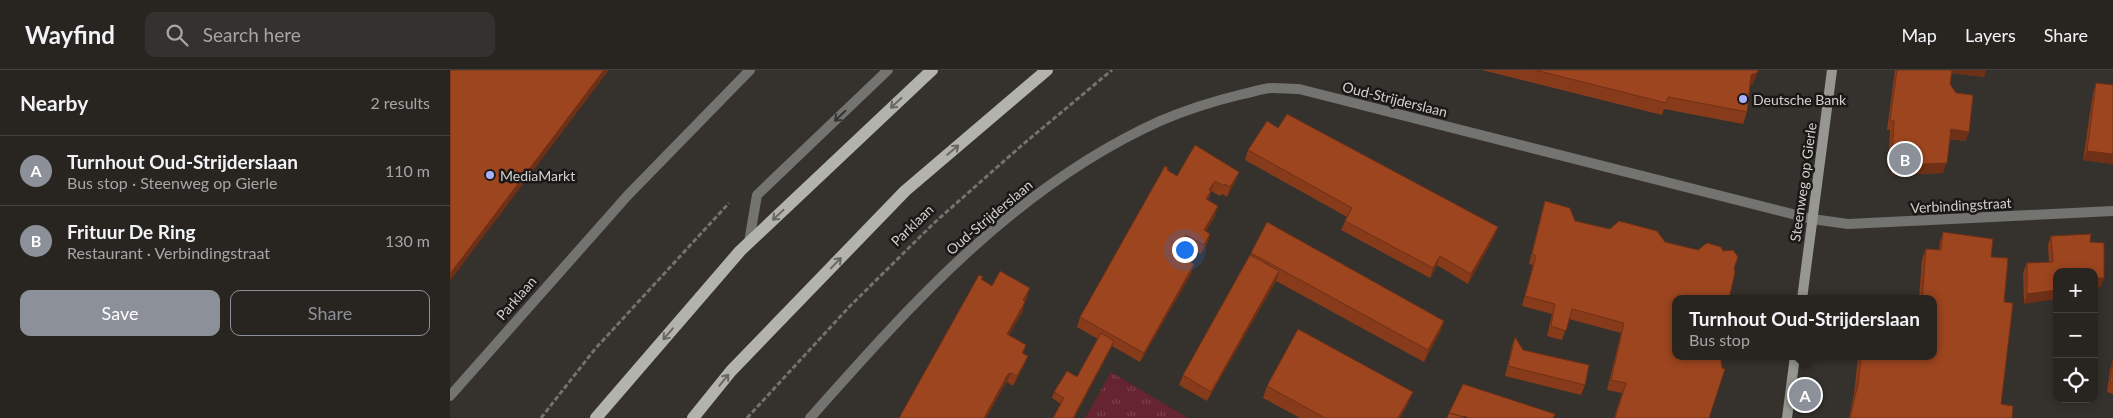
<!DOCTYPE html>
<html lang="en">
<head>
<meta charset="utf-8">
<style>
  :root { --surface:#282521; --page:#34312e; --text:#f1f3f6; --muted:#a5a5a5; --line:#44423f; --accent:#8c9099 }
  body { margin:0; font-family:Lato,sans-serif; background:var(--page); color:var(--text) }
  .controls { position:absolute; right:15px; bottom:15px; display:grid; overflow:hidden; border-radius:10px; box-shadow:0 2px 12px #0003 }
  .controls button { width:45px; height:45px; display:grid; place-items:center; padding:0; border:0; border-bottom:1px solid var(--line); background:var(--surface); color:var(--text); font:25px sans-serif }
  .you { position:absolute; left:734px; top:179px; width:18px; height:18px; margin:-12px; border:4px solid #fff; border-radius:50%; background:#1a73e8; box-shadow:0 0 0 8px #1a73e833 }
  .badge { display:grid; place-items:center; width:32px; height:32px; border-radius:50%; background:var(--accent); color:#fff; font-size:16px; font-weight:700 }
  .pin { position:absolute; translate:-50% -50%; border:2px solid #fff; box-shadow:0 1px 5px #0006 }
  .popup { position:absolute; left:1222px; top:225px; width:265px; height:65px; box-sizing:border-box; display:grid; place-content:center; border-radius:10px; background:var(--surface); filter:drop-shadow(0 1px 4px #0005); font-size:16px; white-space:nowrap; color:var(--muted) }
  .popup b { font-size:19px; color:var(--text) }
  .popup::after { content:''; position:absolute; left:50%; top:100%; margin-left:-10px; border:10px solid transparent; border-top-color:var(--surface) }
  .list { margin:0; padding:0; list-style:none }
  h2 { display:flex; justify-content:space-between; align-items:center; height:65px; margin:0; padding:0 20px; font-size:21px }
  h2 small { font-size:16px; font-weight:400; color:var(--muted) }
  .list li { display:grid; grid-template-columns:32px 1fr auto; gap:15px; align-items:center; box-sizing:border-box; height:70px; padding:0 20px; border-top:1px solid var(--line) }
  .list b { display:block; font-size:19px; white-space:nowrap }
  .list p { margin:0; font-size:16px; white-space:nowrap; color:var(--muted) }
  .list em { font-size:16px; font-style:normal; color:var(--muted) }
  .actions { display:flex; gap:10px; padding:15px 20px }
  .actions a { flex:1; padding:11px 0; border:1px solid var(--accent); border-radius:10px; text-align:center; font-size:18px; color:var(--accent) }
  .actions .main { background:var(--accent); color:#fff }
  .icon { flex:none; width:28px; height:28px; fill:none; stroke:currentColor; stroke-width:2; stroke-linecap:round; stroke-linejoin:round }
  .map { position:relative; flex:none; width:1663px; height:348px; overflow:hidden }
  header { display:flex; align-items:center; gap:30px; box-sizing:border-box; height:70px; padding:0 25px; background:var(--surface); border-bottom:1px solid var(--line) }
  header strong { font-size:24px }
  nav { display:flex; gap:28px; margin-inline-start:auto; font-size:18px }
  .search { width:350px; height:45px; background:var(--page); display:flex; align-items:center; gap:12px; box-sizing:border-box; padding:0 18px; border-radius:10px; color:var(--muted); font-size:19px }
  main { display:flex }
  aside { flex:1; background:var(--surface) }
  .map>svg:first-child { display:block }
  .park { fill:url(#park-tufts) }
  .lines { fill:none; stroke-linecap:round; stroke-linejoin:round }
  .path { stroke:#75726d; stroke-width:3; stroke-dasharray:5 2.5; stroke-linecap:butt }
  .street { stroke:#737370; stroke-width:10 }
  .secondary { stroke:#979792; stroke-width:10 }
  .primary { stroke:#b3b3ad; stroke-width:12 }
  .wall { fill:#873b1b }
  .shaded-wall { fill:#6e3016 }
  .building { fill:#9d451f; stroke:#6e3016 }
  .oneway { stroke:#676662 }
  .oneway2 { stroke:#353432 }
  .poi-dot { fill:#a9b0fc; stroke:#1b1917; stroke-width:2 }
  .labels { text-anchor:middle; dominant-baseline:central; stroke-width:5; stroke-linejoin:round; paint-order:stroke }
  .street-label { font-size:14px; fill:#d3d1ce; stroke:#1b1917 }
  .poi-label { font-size:14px; fill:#d3d1ce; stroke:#1b1917; text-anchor:start }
</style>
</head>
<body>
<header>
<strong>Wayfind</strong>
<div class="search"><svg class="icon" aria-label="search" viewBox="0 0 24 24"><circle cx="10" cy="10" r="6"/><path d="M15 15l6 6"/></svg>Search here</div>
<nav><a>Map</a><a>Layers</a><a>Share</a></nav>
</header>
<main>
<aside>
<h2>Nearby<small>2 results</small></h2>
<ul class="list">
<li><span class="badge">A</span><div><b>Turnhout Oud-Strijderslaan</b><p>Bus stop · Steenweg op Gierle</p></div><em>110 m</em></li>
<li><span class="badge">B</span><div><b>Frituur De Ring</b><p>Restaurant · Verbindingstraat</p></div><em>130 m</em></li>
</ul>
<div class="actions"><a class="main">Save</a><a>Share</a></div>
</aside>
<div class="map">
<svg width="1663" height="348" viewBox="0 0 1663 348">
  <defs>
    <pattern id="park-tufts" width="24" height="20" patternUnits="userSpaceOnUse" patternTransform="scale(1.25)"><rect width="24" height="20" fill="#652430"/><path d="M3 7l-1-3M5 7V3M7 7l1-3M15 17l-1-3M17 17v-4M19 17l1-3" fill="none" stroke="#7a434d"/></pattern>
  </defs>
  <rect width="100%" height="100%" fill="#35312c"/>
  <path class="park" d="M 661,302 L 738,348 L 635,348 Z"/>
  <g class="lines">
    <path class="path" d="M 91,348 L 145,279 L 279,133
      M 297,348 L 399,237 L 484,153 L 571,76 L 662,0"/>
    <path class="street" d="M 299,172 L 307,125 L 438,0
      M 0,326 L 178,125 L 300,0
      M 360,348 C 463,232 566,116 710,51 C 738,39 764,31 793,24 C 803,22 813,18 823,18 C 832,18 841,19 849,19 L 1362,149 L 1398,154 L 1663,141"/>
    <path class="secondary" d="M 1352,229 L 1382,0
      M 1337,348 L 1345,286"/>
    <path class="primary" d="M 146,348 L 290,181 L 482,0
      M 243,348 L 281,301 L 455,121 L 597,0"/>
  </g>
  <path class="wall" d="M 1032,0 L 1308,0 L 1303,14 L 1300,15 L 1297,42 L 1293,54 L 1214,39 L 1212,45 Z
    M 1445,0 L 1536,0 L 1534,7 L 1502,3 L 1500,14 L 1519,62 L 1515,71 L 1500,69 L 1493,103 L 1443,105 L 1438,95 L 1440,60 L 1437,60 Z
    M 1646,13 L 1663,15 L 1663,94 L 1633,90 L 1643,23 Z
    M 828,58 L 1048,157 L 1044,167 L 1018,214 L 987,195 L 980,208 L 891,160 L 897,147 L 795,90 L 798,80 Z
    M 717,100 L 727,106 L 789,102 L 785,112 L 777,127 L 772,124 L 770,126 L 761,121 L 761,122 L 758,130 L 765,146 L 756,161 L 760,164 L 757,174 L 751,184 L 733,174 L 727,184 L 744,194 L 741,204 L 690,292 L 662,276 L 624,348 L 603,348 L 611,334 L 602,328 L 604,322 L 627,307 L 648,269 L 627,257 L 630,247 Z
    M 1095,131 L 1125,151 L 1226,229 L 1259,348 L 1164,348 L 1172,323 L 1157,320 L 1171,263 L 1119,249 L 1112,270 L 1097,266 L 1102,244 L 1072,236 L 1083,195 L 1079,194 L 1092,141 Z
    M 817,152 L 994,251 L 990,262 L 974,292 L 826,211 L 757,331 L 729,315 L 733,305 L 800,185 Z
    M 1493,162 L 1541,187 L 1554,232 L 1551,334 L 1562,348 L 1399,348 L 1404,324 L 1408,286 L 1484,286 L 1484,229 L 1469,229 L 1472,189 L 1476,179 L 1489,180 L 1490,172 Z
    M 1601,166 L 1640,172 L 1651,217 L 1644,202 L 1574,234 L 1573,203 L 1577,193 L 1599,192 L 1598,175 Z
    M 532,210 L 542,216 L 577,228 L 575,231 L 575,232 L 572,242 L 559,265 L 576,275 L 573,283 L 578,286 L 574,295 L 563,316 L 557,312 L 555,314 L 536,348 L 449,348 Z
    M 1065,267 L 1073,280 L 1135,315 L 1131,325 L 1055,306 L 1062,276 Z
    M 1663,290 L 1663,324 L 1657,322 L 1660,300 Z
    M 817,316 L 958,333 L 950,348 L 850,348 L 813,328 Z"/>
  <path class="shaded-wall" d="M 154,0 L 159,0 L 0,211 L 0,204 Z
    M 1501,0 L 1536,0 L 1534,7 L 1500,3 Z
    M 1308,2 L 1303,14 L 1297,17 L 1301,5 Z
    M 1501,59 L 1519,62 L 1515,71 L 1497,69 Z
    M 1637,81 L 1663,84 L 1663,94 L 1633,90 Z
    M 1497,93 L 1493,103 L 1443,105 L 1446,95 Z
    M 789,102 L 785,112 L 777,127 L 780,117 Z
    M 765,111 L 757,131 L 756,130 L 759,120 Z
    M 768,136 L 765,146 L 750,170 L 754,160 Z
    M 1048,157 L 1044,167 L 1018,214 L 1021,204 Z
    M 760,164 L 757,174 L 751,184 L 754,175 Z
    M 736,165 L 733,174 L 721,193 L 725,183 Z
    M 990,186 L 987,195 L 980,208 L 983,198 Z
    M 744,194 L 741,204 L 690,292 L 694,283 Z
    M 829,201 L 826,211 L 757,331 L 761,322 Z
    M 1644,208 L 1654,208 L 1651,217 L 1644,218 Z
    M 580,218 L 577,228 L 570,240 L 573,230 Z
    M 1607,220 L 1607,229 L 1574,234 L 1577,224 Z
    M 575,232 L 572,242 L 554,274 L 557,264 Z
    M 994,251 L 990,262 L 974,292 L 978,280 Z
    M 664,271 L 662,277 L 624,348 L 623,348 Z
    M 578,286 L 574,295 L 563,316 L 567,306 Z
    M 561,303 L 557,312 L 555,314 L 536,348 L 534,348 L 558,304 Z
    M 963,322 L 958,333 L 950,348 L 948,348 Z"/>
  <path class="building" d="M 0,0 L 154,0 L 0,204 Z
    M 1085,0 L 1308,0 L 1308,2 L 1301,5 L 1297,42 L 1218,27 L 1216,33 Z
    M 1447,0 L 1502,0 L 1500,14 L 1506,23 L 1523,25 L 1519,62 L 1501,59 L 1497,93 L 1446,95 L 1442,85 L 1444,51 L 1440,50 Z
    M 1646,13 L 1663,15 L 1663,84 L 1637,81 Z
    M 837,44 L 1048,157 L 1021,204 L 990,186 L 983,198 L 895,151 L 902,138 L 798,80 L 817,51 L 828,58 Z
    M 745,75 L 789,102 L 780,117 L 775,114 L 774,116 L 765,111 L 759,120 L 761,121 L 756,129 L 768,136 L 754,160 L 760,164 L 754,175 L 736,165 L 725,183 L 744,194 L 694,283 L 630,247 L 715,96 L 718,98 L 717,100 L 727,106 Z
    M 1095,131 L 1120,138 L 1125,151 L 1160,159 L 1169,151 L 1207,161 L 1215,172 L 1248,180 L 1257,173 L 1271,177 L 1273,181 L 1283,180 L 1288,187 L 1284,198 L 1285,202 L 1279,229 L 1226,229 L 1226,286 L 1266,286 L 1271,290 L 1272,298 L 1275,299 L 1259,348 L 1165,348 L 1176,313 L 1161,310 L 1174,253 L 1122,239 L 1116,261 L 1101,256 L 1105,234 L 1075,226 L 1086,186 L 1082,184 Z
    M 817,152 L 994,251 L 978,280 L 801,183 Z
    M 1493,162 L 1543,169 L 1541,187 L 1558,188 L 1554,232 L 1563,233 L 1551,334 L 1563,336 L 1562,348 L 1400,348 L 1408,314 L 1411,286 L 1484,286 L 1484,229 L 1472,229 L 1476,179 L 1491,180 Z
    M 1641,164 L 1640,172 L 1654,173 L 1654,208 L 1644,208 L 1644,202 L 1607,202 L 1607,220 L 1577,224 L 1577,193 L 1603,192 L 1601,166 Z
    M 800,185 L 829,201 L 761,322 L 733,305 Z
    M 550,201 L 580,218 L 573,230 L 575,232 L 557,264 L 576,275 L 572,283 L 578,286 L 567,306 L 561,303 L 558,304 L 534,348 L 449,348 L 529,205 L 533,207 L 531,209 L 542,216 Z
    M 1418,226 L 1454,229 L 1417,229 Z
    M 848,259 L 963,322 L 948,348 L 875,348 L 817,316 Z
    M 651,263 L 664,271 L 623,348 L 603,348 L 614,328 L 604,322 L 617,301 L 627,307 Z
    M 1065,267 L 1073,280 L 1139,295 L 1135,315 L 1058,296 Z
    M 1663,290 L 1663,313 L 1660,312 Z
    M 1013,314 L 1105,344 L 1103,348 L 1019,348 L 1014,346 L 1013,348 L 1014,347 L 999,343 Z
    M 999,343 L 1014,347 L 1013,348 L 997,348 Z"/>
  <defs><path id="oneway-shaft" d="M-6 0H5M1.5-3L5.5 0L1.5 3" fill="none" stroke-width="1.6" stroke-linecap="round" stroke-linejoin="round" transform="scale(1.25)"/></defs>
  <g class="oneway">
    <use href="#oneway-shaft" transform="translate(446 33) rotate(137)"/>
    <use href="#oneway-shaft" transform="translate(503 80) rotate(-40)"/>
    <use href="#oneway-shaft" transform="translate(328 145) rotate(137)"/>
    <use href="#oneway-shaft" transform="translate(386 193) rotate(-46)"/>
    <use href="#oneway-shaft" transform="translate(218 264) rotate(131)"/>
    <use href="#oneway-shaft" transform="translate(274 310) rotate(-51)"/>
  </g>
  <use class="oneway2" href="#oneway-shaft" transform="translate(390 46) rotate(136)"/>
  <g class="poi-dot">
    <circle cx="1293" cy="29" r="5"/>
    <circle cx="40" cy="105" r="5"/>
  </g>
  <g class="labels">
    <g class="street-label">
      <text transform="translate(945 29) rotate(14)">Oud-Strijderslaan</text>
      <text transform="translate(1353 112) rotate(-82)">Steenweg op Gierle</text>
      <text transform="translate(1511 135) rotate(-3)">Verbindingstraat</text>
      <text transform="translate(539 147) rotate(-40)">Oud-Strijderslaan</text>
      <text transform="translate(462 155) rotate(-44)">Parklaan</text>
      <text transform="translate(66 228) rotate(-49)">Parklaan</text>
    </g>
    <g class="poi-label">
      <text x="1303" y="29">Deutsche Bank</text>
      <text x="50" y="105">MediaMarkt</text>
    </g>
  </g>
</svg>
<div class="controls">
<button>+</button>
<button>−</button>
<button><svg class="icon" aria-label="locate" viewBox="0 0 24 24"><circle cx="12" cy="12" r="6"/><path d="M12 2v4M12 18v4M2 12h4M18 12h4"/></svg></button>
</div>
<div class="you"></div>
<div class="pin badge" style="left:1355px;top:325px">A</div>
<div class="popup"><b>Turnhout Oud-Strijderslaan</b>Bus stop</div>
<div class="pin badge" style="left:1455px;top:89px">B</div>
</div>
</main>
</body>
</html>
